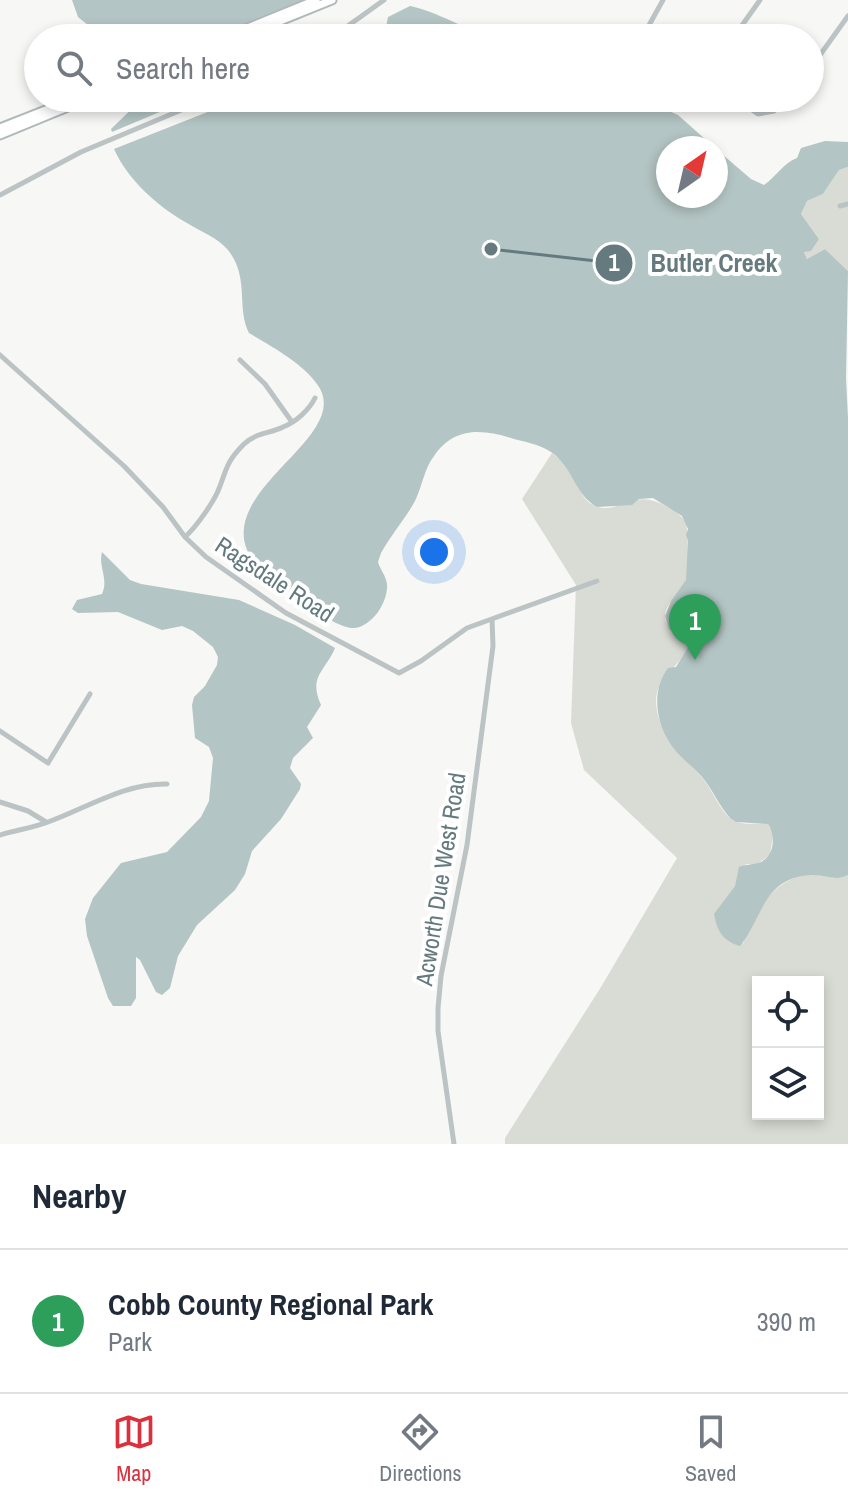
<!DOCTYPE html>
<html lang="en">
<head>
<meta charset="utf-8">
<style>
  :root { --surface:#fff; --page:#f6f6f7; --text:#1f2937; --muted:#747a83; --line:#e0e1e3; --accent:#db303d }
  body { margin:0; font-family:"Archivo Narrow",sans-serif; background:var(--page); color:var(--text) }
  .controls { position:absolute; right:24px; bottom:24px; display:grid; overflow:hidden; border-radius:0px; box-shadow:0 4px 12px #0003 }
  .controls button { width:72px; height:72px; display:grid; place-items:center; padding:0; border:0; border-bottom:2px solid var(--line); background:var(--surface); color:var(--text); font:40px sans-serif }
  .compass { position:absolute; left:656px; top:136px; width:72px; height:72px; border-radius:50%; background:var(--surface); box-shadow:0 4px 12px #0003; rotate:34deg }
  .you { position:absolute; left:434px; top:552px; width:28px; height:28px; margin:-20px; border:6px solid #fff; border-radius:50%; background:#1a73e8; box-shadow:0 0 0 12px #1a73e833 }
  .badge { display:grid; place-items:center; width:52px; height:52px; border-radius:50%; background:var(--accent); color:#fff; font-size:26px; font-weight:700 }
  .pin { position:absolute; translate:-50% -66px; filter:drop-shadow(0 2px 4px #0008) }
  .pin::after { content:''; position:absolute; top:42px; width:28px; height:24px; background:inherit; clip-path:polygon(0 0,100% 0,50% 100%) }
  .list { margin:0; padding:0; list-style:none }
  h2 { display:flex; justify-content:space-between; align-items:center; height:104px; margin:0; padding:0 32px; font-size:34px }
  h2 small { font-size:26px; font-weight:400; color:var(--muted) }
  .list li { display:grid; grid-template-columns:52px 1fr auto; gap:24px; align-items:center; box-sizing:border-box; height:144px; padding:0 32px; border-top:2px solid var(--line) }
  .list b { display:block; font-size:30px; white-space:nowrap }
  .list p { margin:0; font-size:26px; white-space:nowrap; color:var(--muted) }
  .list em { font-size:26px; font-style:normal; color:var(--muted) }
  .icon { flex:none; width:44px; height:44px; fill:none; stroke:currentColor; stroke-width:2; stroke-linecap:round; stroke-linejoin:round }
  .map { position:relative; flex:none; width:848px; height:1144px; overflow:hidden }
  .search { position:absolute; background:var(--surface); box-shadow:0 4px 12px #0003; left:24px; right:24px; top:24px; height:88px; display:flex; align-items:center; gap:20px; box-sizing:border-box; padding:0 28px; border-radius:44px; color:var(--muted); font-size:30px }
  .sheet { height:248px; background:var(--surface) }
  nav { display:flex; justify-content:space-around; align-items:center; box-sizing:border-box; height:112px; border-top:2px solid var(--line); background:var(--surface); font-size:22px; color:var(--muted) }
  nav a { display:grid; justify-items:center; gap:4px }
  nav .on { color:var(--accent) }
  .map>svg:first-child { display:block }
  .green { fill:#d9dcd4; fill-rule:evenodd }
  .water { fill:#b3c5c4 }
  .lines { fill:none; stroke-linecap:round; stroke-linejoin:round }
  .stream { stroke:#b3c5c4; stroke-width:2 }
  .major-casing { stroke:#b0b8b9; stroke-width:11 }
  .minor { stroke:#bcc3c4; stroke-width:5 }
  .major { stroke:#fff; stroke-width:7 }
  .labels { text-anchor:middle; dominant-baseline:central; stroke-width:8; stroke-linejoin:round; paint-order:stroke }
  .street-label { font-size:24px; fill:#647a7e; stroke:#fff }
  .leader { fill:none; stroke:#647a7e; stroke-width:3 }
  .callout-dot { fill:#647a7e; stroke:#fff; stroke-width:3 }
  .mark-label { font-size:24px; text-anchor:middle; font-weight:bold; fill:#fff }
  .callout-label { font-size:26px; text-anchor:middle; font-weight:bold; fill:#647a7e; stroke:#fff; stroke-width:8; stroke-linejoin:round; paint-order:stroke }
</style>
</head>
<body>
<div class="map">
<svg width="848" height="1144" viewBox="0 0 848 1144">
  <rect width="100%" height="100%" fill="#f7f7f5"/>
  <path class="green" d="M 848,167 L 848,271 L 825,249 L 807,259 L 804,252 L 819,239 L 801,214 L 807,201 L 823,194 L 839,170 Z
    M 552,453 C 558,458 566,464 571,470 C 579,482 579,499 595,506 C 619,516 632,486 667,507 C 675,511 681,515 686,523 C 688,529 689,574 687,579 C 682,593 658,607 667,623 C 672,633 683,637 690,644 C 682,665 656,677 656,701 C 657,736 684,754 703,779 C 713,791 719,809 731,819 C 740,826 757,823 768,824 L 773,835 L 770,855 L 757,864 L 746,864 L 737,876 L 737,882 L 732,891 L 743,944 C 754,910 778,872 817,875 C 829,876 837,881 848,875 L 848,1144 L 505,1144 L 505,1138 L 601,987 L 677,858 L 584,770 L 571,723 L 576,585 L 522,499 ZM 758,982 L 818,982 L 818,1114 L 758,1114 Z"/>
  <path class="water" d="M 72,0 L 309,0 L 261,38 L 104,38 L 78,17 Z
    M 410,6 C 439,12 463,30 492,34 C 518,39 549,24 572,38 L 384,38 L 388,17 Z
    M 143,98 L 193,98 L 112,132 L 111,129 Z
    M 243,98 L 639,98 L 678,115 L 715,148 L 668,148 L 668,196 L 716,196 L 716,149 L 751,179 L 764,185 C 776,177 783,163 797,158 L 801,148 L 825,141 L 848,142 L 848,167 L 839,170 L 823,194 L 807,201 L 801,214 L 819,239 L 811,251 L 804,252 L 807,259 L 825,249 L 848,271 L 846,378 L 848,418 L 848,875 C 836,882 825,874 811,875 C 763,878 764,916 740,946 C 723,941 717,931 714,914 L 735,886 L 739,867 C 746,864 752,865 758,863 C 775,858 776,836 768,824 L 736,822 L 731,819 C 719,806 713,790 702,777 C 694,767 683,760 675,750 C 656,727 650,692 668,668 L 676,667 L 690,644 L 669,629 L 665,616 L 671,601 L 686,580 L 688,541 L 686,535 L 688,529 L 682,516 L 653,498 L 639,499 L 632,505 L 597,507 C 574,494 574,468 551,452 C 539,444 524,442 511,438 C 481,429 454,427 434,456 C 424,469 422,487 415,501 C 405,519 391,535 381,553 L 378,562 C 380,569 386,576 387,584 C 388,593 383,605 378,612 C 372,620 363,628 353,628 C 331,628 255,571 247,550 C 221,486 355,435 317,384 C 301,362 272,347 249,333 C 236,307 250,278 228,250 C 218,238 200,231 187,223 C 157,206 128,180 114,149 Z
    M 102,552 L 130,580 L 141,584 L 239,600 L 295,625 L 335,648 C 325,672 308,676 321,705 L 307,727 L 313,738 L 293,758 L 290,768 L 301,784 L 300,789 L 281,819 L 252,851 L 245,874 L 235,890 L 197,925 L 178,956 L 170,988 L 162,995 L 156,992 L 140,960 L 136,957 L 136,998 L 131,1006 L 113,1006 L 108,998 L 87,936 L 85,919 L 93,898 L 121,863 L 167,852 L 201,817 L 209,801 L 213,758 L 209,747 L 195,738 L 192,705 L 194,697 L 205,686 L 217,665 L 218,657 L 213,647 L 193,631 L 182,626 L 162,630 L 118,612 L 78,613 L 72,609 L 77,600 L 102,594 C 109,579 98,567 102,552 Z"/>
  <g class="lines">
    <path class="stream" d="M 227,98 L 232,104"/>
    <defs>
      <path id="major" d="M 223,38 L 316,0
        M 238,38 L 332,0
        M 0,128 L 76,98
        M 0,135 L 90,98"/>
    </defs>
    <use href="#major" class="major-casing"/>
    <path class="minor" d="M 331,38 L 384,0
      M 646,38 L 643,36 L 663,0
      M 733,38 L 760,0
      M 810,69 L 848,16
      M 735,98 L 758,114 L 774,111 L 787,98
      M 0,195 L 81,152 L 210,98
      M 840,206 L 848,204
      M 0,355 L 124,466 L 163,507 L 185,537 L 206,557 L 286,613 L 399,673 L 421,661 L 467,628 L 597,581
      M 240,360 L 265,384 L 292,422
      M 185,537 C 196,527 215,501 220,486 C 227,467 228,460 244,444 C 257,432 269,434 283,427 C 296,422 309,410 315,398
      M 0,731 L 48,763 L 90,694
      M 0,802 L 28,811 L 46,822
      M 0,835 C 16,830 33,828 48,822 C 87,808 124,783 167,784
      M 454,1144 L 438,1031 L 438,1008 L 441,976 L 467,845 L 493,646 L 492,619"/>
    <use href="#major" class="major"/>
  </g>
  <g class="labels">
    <g class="street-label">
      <text transform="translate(275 579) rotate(33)">Ragsdale Road</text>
      <text transform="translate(440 879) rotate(-81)">Acworth Due West Road</text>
    </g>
  </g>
  <path class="leader" d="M491 249L614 263"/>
  <g class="callout-dot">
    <circle cx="491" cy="249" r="8"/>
    <circle cx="614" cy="263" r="20"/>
  </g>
  <g class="mark-label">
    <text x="614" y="271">1</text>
  </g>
  <g class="callout-label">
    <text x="714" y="272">Butler Creek</text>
  </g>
</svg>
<div class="controls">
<button><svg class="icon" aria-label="locate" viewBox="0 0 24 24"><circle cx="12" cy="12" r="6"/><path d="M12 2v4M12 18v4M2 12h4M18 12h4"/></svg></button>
<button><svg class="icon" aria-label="layers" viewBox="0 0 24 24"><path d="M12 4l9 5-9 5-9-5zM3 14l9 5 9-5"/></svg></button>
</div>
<svg class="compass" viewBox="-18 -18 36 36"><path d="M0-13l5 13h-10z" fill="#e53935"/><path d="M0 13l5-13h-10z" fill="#747a83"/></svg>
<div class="you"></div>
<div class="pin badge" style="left:695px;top:660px;background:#2e9e5b">1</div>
<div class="search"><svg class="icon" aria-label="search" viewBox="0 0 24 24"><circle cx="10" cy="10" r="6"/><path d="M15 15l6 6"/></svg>Search here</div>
</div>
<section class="sheet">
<h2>Nearby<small></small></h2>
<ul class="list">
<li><span class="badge" style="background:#2e9e5b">1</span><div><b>Cobb County Regional Park</b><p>Park</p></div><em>390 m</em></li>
</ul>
</section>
<nav>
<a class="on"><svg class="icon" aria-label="map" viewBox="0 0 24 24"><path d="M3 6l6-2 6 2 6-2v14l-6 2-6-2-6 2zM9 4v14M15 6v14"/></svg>Map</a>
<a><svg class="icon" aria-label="directions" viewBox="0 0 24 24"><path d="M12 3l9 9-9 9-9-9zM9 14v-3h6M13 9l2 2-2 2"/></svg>Directions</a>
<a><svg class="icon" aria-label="saved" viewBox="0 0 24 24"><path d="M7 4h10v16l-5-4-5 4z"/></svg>Saved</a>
</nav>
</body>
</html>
